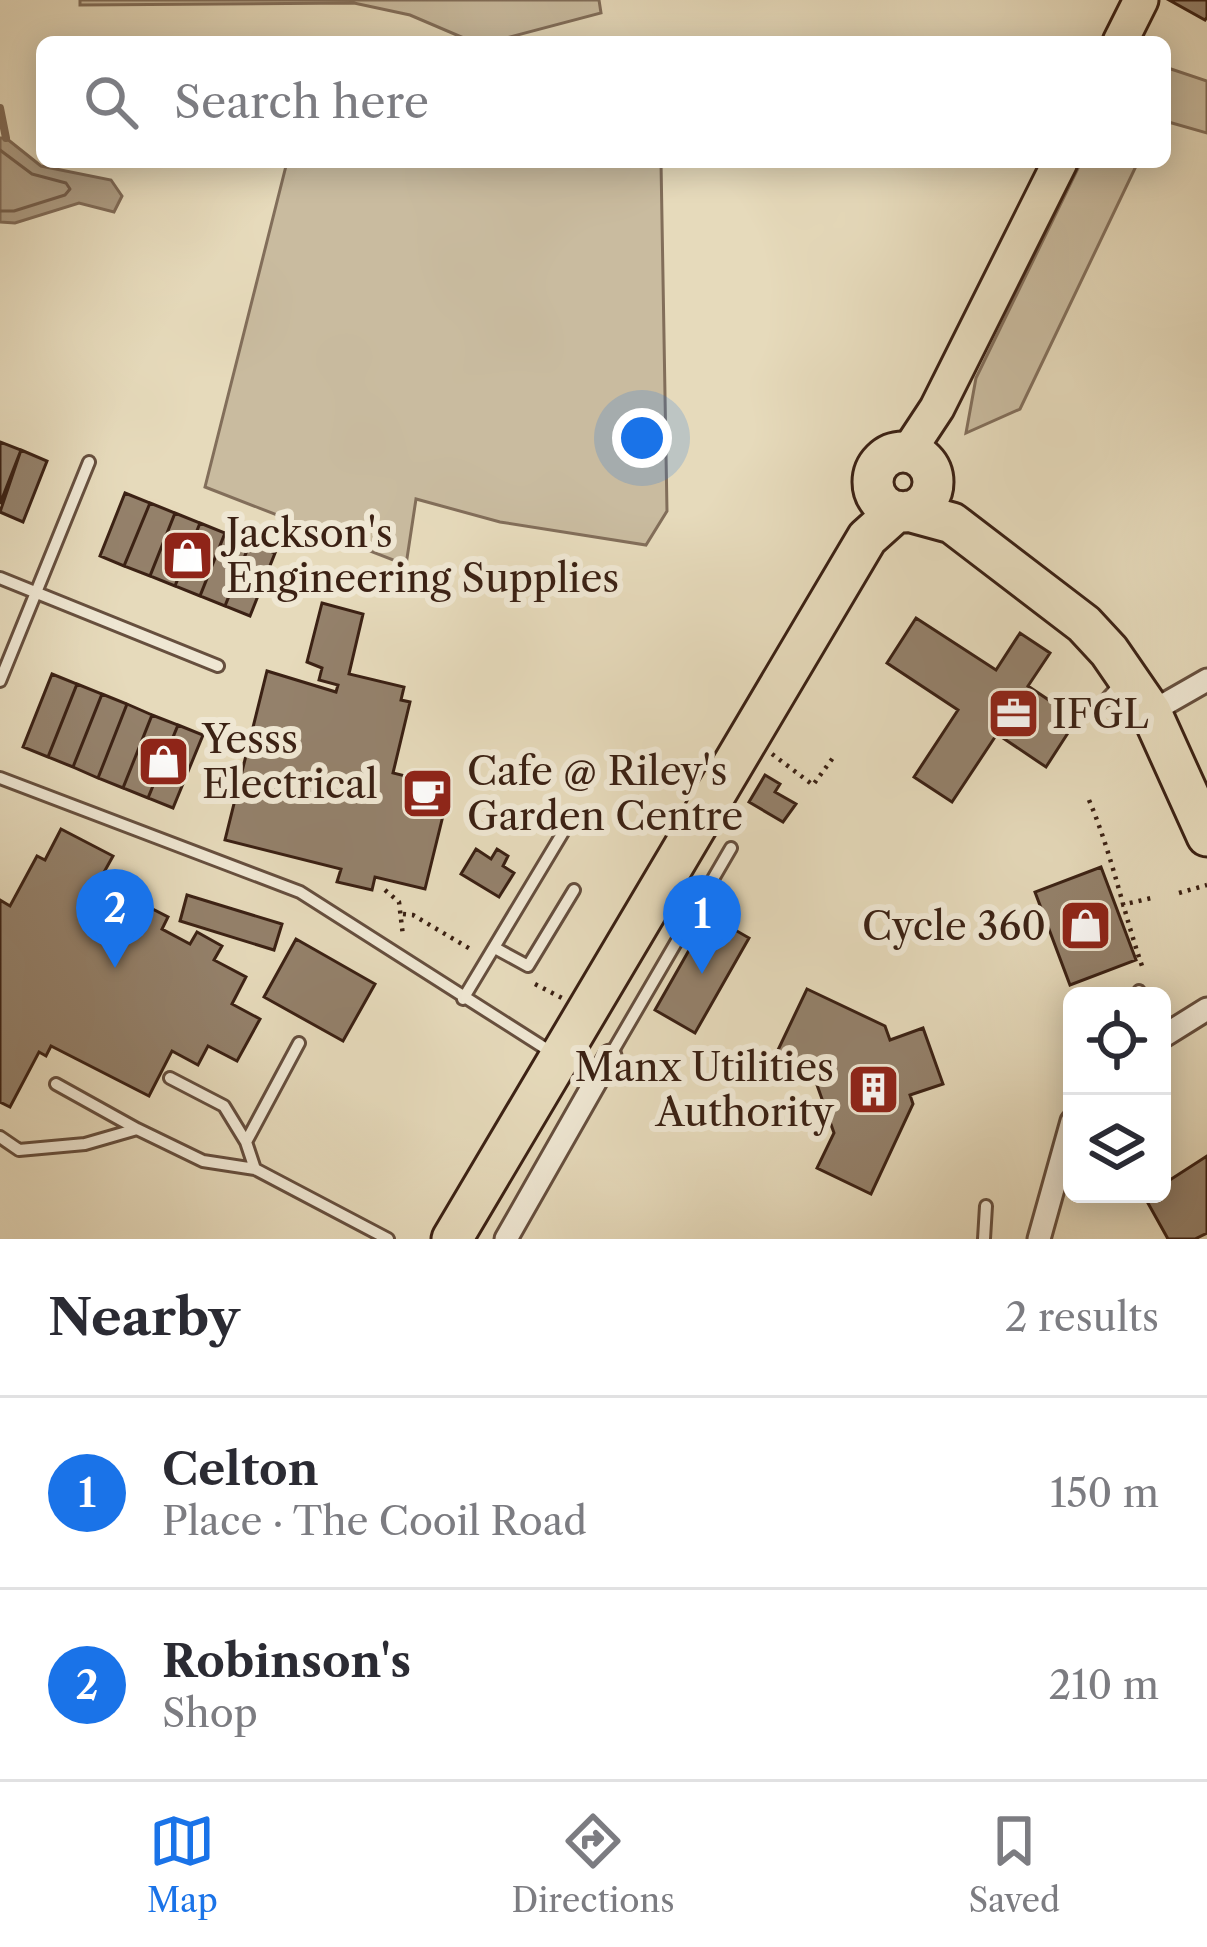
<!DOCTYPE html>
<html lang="en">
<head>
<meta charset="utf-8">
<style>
  :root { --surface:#fff; --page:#f7f7f7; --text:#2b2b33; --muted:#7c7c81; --line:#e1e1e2; --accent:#1a73e8 }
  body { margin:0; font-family:"Libre Caslon Text",serif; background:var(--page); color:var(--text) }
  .controls { position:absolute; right:36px; bottom:36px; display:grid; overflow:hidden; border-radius:18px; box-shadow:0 6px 30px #0003 }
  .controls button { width:108px; height:108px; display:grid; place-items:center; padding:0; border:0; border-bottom:3px solid var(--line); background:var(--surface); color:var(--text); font:60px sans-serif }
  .you { position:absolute; left:642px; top:438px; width:42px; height:42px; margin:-30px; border:9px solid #fff; border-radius:50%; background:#1a73e8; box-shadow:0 0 0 18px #1a73e833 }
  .badge { display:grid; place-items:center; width:78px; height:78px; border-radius:50%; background:var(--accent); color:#fff; font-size:39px; font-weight:700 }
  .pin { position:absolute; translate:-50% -99px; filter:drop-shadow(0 3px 6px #0008) }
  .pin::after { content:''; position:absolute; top:63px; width:42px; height:36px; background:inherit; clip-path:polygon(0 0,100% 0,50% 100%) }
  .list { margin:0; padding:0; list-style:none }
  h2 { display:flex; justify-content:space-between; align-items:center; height:156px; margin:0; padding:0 48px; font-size:51px }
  h2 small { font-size:39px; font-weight:400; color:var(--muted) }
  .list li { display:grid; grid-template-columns:78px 1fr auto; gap:36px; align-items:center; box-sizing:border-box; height:192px; padding:0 48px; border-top:3px solid var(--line) }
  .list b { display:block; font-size:45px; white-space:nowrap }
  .list p { margin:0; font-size:39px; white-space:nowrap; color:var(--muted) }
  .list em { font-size:39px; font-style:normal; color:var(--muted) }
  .icon { flex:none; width:66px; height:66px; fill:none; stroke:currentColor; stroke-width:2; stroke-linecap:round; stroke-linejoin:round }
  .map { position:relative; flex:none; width:1207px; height:1239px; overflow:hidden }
  .search { position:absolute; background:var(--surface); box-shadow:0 6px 30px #0003; left:36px; right:36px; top:36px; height:132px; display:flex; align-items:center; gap:30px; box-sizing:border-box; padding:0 42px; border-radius:18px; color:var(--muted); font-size:45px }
  .sheet { height:540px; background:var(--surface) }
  nav { display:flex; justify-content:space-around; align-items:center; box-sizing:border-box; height:168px; border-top:3px solid var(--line); background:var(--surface); font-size:33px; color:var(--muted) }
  nav a { display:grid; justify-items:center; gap:6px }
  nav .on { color:var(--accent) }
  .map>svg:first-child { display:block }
  .green { fill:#c9bb9f; stroke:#826e5a; stroke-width:3 }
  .water { fill:#ac9b82; stroke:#7f6a56; stroke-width:3 }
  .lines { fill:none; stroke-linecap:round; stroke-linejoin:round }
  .shore { stroke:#745e4b; stroke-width:3 }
  .stream { stroke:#7f6a56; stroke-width:8 }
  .building { fill:#94816b; stroke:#3b2114; stroke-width:3 }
  .lane-casing { stroke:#664f3e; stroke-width:16 }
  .street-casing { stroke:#664f3e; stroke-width:27 }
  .primary-casing { stroke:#3b2114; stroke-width:39 }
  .highway-casing { stroke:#3b2114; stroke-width:45 }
  .path { stroke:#3b2114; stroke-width:4.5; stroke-dasharray:3 6; stroke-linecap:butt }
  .lane { stroke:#efe7d3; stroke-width:10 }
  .street { stroke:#efe7d3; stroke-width:21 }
  .primary { stroke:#e6dabb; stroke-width:33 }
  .highway { stroke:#e6dabb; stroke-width:39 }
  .labels { text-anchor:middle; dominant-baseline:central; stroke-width:12; stroke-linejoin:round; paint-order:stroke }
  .poi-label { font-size:39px; fill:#3b2114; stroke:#efe7d3; text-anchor:start }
</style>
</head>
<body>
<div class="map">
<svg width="1207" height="1239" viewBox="0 0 1207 1239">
  <rect width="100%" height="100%" fill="#e6dabb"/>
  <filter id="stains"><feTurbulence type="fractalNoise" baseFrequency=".00167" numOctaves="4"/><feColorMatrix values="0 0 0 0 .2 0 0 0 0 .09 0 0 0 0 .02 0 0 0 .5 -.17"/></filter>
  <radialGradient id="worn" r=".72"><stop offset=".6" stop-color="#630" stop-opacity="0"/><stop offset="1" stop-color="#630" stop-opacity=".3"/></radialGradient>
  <path class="green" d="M 80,0 L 599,0 L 601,13 L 491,42 L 473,42 L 410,15 L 354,3 L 80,5 Z
    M 1165,67 L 1207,81 L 1207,133 L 1165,121 Z
    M 287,162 L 661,162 L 667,511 L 646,545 L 500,522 L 416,499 L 406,565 L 205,487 Z
    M 1081,162 L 1138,162 L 1020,409 L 966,433 L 976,378 Z"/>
  <path class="water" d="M 0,138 L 6,138 L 41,166 L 111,180 L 122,196 L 114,212 L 79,203 L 15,223 L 0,222 Z"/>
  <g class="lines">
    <path class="shore" d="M 0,150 L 32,174 L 66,183 L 70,189 L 65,195 L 14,211 L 0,211"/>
    <path class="stream" d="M 0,108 L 6,138"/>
  </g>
  <path class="building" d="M 1169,0 L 1207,0 L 1207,17 L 1205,20 Z
    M 0,442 L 21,450 L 0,504 Z
    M 21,450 L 47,461 L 23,522 L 0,512 Z
    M 125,493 L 150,503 L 124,566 L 100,556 Z
    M 150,503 L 175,513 L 150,576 L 124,566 Z
    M 175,513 L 200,523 L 175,586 L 150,576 Z
    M 200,523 L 225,533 L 200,596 L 175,586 Z
    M 225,533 L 250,543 L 225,606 L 200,596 Z
    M 250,543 L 275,553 L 250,616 L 225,606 Z
    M 322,603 L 363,614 L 349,674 L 404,687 L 401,700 L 410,702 L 393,773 L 450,787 L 425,889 L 375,877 L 372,890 L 337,882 L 341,869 L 225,840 L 267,671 L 336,692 L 338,685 L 319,680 L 322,668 L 307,662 Z
    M 916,618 L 996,670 L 1020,633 L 1050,653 L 1028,686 L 1077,719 L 1046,767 L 997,734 L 952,802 L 914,777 L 958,710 L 887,663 Z
    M 52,674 L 77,684 L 48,757 L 23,747 Z
    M 77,684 L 102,694 L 73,767 L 48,757 Z
    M 102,694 L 127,704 L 98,778 L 73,767 Z
    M 127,704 L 152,715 L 123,788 L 98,778 Z
    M 152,715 L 178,725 L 148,798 L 123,788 Z
    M 178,725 L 203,735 L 173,808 L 148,798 Z
    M 765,775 L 780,784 L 775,792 L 796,804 L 783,822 L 749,802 Z
    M 61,829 L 113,856 L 103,874 L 106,899 L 125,909 L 131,898 L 168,917 L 162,929 L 190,944 L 197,932 L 222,946 L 214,960 L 246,977 L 232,1004 L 260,1019 L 237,1061 L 208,1046 L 198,1065 L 172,1051 L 149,1096 L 51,1046 L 46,1056 L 39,1052 L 10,1107 L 0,1102 L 0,900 L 10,906 L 37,856 L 45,860 Z
    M 476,849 L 491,859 L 497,849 L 508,856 L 503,866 L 514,873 L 499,897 L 461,874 Z
    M 1101,867 L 1136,960 L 1070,985 L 1035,892 Z
    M 187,895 L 282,924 L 274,950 L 180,921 Z
    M 709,915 L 749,938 L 695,1033 L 655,1010 Z
    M 296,939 L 375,984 L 343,1041 L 264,997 Z
    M 807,989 L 885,1026 L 890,1040 L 923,1028 L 943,1084 L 910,1095 L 913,1104 L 871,1194 L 817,1168 L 834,1133 L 811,1068 L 777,1052 Z
    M 1207,1156 L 1207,1233 L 1195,1239 L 1168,1239 L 1144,1196 L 1162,1194 L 1162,1185 Z"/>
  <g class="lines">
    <defs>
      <path id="lane" d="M 0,578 L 218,666
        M 0,681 L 89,462
        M 1102,704 L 1120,684
        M 0,778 L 300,892 L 551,1052
        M 495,948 L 528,966 L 574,890
        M 1139,991 L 1142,996
        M 463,999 L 571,819
        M 610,1056 L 731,848
        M 170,1078 L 224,1106 L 246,1142 L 255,1169
        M 56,1084 L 137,1129
        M 0,1137 L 19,1150 L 85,1144 L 137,1129 L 203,1161 L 255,1169 L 388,1239
        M 246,1142 L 299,1043
        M 984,1239 L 986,1206"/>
      <path id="street" d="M 1151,712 L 1207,680
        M 1162,1037 L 1207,1009
        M 506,1239 L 610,1056
        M 1039,1239 L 1072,1121"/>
      <path id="primary" d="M 1120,42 L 1141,0
        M 908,452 L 937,408 L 1060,162"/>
      <path id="highway" d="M873 482a30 30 0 1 1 60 0a30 30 0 1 1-60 0Z
        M 908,511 L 952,523 L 1084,624 L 1109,651 L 1151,712 L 1207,836
        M 452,1239 L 867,538 L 897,511"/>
    </defs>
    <use href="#lane" class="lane-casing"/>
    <use href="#street" class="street-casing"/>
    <use href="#primary" class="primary-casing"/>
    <use href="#highway" class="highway-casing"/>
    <path class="path" d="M 772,754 L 813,785 L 835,755
      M 1089,800 C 1112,854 1123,911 1142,966
      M 385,890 L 399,902 L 403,936
      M 1179,893 L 1207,885
      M 1121,905 L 1156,897
      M 403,914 L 413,915 L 472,950
      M 535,984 L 562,998"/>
    <use href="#lane" class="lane"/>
    <use href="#street" class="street"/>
    <use href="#primary" class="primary"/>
    <use href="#highway" class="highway"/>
  </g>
  <defs>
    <symbol id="shop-square" viewBox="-11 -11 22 22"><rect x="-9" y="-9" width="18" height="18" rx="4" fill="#8f2418" stroke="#efe7d3"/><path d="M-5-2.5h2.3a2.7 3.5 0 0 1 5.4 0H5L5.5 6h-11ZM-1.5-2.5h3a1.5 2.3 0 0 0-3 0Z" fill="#fff"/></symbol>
    <symbol id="office-square" viewBox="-11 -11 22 22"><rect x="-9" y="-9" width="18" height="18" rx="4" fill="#8f2418" stroke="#efe7d3"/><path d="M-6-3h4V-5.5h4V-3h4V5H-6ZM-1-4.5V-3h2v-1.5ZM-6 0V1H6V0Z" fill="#fff"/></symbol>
    <symbol id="cafe-square" viewBox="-11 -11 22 22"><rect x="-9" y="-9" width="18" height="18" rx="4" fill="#8f2418" stroke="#efe7d3"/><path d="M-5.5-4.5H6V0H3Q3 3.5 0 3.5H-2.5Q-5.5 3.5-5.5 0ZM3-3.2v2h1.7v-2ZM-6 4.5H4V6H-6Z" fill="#fff"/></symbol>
    <symbol id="building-square" viewBox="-11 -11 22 22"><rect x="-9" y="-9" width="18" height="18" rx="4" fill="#8f2418" stroke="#efe7d3"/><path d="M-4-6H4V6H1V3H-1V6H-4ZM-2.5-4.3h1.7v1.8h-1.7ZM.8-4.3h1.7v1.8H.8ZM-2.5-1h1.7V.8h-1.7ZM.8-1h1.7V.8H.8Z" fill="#fff"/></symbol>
  </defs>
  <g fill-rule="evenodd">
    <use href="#shop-square" x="158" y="526" width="59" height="59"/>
    <use href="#office-square" x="984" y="684" width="59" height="59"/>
    <use href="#shop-square" x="134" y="732" width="59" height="59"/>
    <use href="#cafe-square" x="398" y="764" width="59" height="59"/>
    <use href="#shop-square" x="1056" y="896" width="59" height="59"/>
    <use href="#building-square" x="844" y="1060" width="59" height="59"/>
  </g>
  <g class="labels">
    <g class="poi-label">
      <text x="226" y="533">Jackson's<tspan x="226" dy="45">Engineering Supplies</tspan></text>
      <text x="1052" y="714">IFGL</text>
      <text x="202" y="739">Yesss<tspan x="202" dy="45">Electrical</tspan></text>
      <text x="467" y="771">Cafe @ Riley's<tspan x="467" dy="45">Garden Centre</tspan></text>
      <text x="1046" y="926" text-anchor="end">Cycle 360</text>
      <text x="834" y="1067" text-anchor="end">Manx Utilities<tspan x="834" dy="45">Authority</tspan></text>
    </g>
  </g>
  <rect width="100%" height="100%" filter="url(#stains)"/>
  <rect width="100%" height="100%" fill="url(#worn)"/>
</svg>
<div class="controls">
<button><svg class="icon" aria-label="locate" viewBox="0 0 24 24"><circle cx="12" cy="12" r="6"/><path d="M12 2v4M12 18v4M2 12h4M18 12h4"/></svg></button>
<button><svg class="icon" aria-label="layers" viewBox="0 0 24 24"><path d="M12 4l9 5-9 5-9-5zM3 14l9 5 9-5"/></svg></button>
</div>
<div class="you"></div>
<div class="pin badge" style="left:702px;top:974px">1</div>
<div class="pin badge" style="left:115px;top:968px">2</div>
<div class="search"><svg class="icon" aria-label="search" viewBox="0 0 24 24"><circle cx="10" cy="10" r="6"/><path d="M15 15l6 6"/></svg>Search here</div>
</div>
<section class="sheet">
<h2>Nearby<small>2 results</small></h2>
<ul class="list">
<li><span class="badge">1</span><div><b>Celton</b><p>Place · The Cooil Road</p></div><em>150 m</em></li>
<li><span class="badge">2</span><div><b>Robinson's</b><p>Shop</p></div><em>210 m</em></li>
</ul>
</section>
<nav>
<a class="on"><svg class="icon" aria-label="map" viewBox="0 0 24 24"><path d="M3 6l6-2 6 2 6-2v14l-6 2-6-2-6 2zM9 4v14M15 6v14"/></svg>Map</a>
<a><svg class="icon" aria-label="directions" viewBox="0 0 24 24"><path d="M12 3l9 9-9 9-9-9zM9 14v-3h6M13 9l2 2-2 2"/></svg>Directions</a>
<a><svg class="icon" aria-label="saved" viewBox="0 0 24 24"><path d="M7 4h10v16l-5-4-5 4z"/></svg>Saved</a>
</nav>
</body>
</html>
